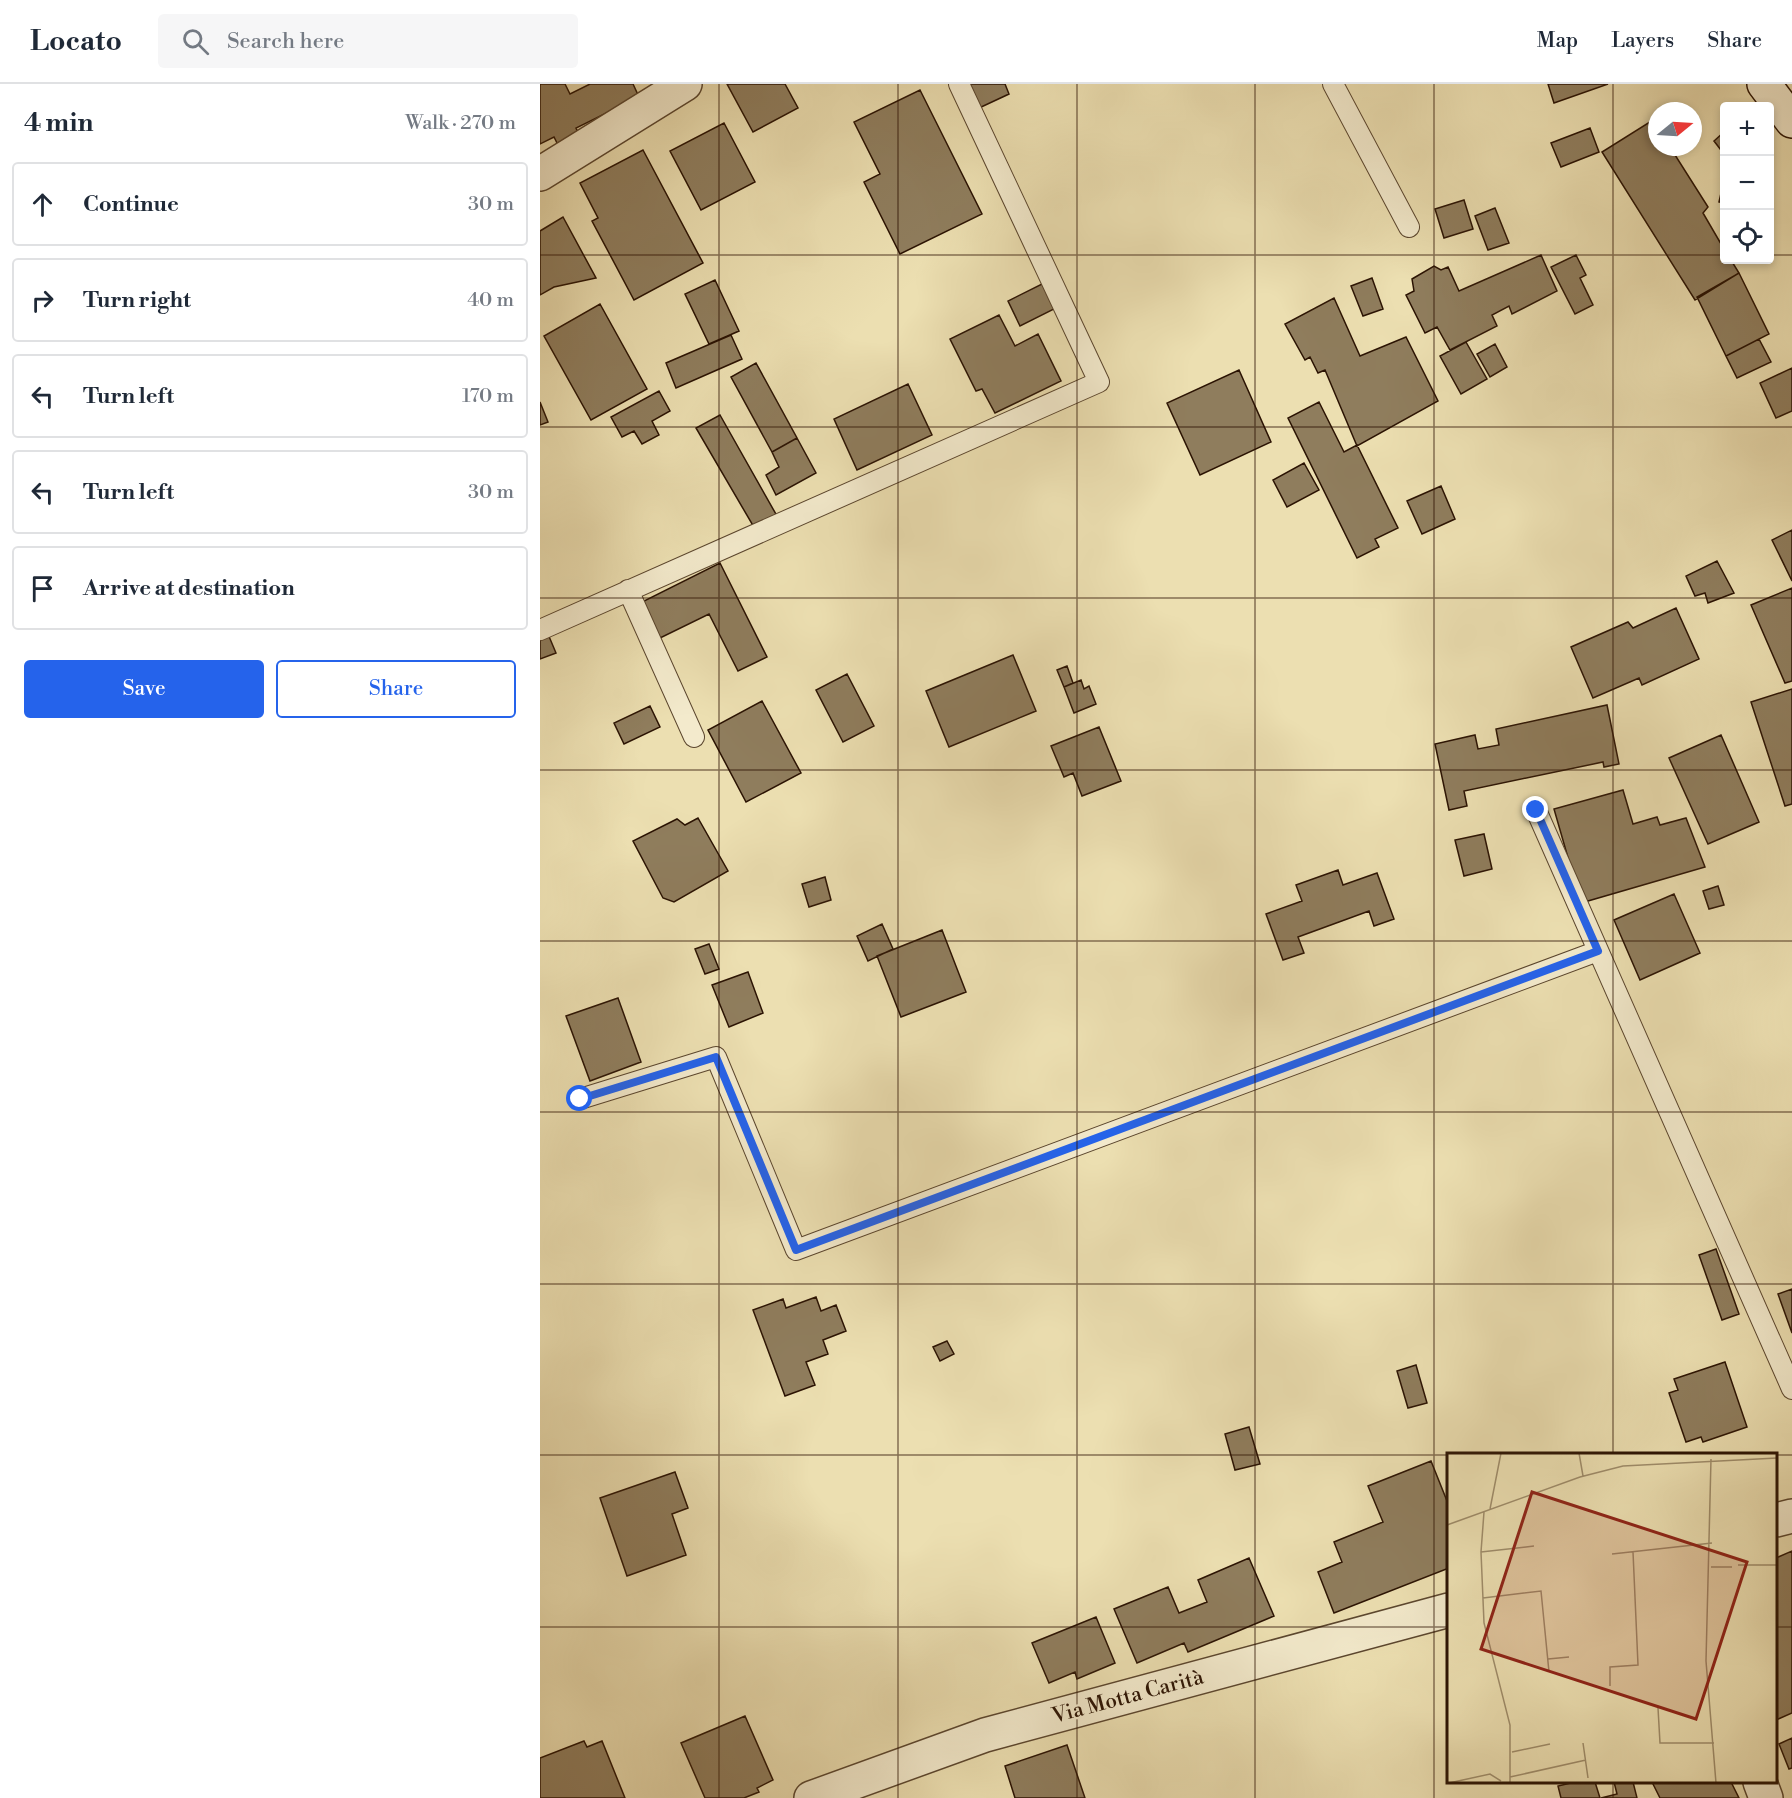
<!DOCTYPE html>
<html lang="en">
<head>
<meta charset="utf-8">
<style>
  :root { --surface:#fff; --page:#f6f6f7; --text:#1f2937; --muted:#747a83; --line:#e0e1e3; --accent:#2563eb }
  body { margin:0; font-family:"Libre Bodoni",serif; background:var(--page); color:var(--text) }
  .controls { position:absolute; right:18px; top:18px; display:grid; overflow:hidden; border-radius:6px; box-shadow:0 3px 9px #0003 }
  .controls button { width:54px; height:54px; display:grid; place-items:center; padding:0; border:0; border-bottom:2px solid var(--line); background:var(--surface); color:var(--text); font:30px sans-serif }
  .compass { position:absolute; left:1108px; top:18px; width:54px; height:54px; border-radius:50%; background:var(--surface); box-shadow:0 3px 9px #0003; rotate:72deg }
  .stop { position:absolute; width:18px; height:18px; margin:-14px; border:4px solid #2563eb; border-radius:50%; background:#fff }
  .stop.end { background:#2563eb; border-color:#fff; box-shadow:0 2px 6px #0008 }
  .list { margin:0; padding:0; list-style:none }
  h2 { display:flex; justify-content:space-between; align-items:center; height:78px; margin:0; padding:0 24px; font-size:26px }
  h2 small { font-size:20px; font-weight:400; color:var(--muted) }
  .list li { display:grid; grid-template-columns:39px 1fr auto; gap:18px; align-items:center; box-sizing:border-box; height:84px; margin:0 12px 12px; padding:0 12px; border:2px solid var(--line); border-radius:6px }
  .list b { display:block; font-size:22px; white-space:nowrap }
  .list em { font-size:20px; font-style:normal; color:var(--muted) }
  .actions { display:flex; gap:12px; padding:18px 24px }
  .actions a { flex:1; padding:14px 0; border:2px solid var(--accent); border-radius:6px; text-align:center; font-size:21px; color:var(--accent) }
  .actions .main { background:var(--accent); color:#fff }
  .icon { flex:none; width:33px; height:33px; fill:none; stroke:currentColor; stroke-width:2; stroke-linecap:round; stroke-linejoin:round }
  .map { position:relative; flex:none; width:1252px; height:1714px; overflow:hidden }
  header { display:flex; align-items:center; gap:36px; box-sizing:border-box; height:84px; padding:0 30px; background:var(--surface); border-bottom:2px solid var(--line) }
  header strong { font-size:28px }
  nav { display:flex; gap:33px; margin-inline-start:auto; font-size:21px }
  .search { width:420px; height:54px; background:var(--page); display:flex; align-items:center; gap:15px; box-sizing:border-box; padding:0 21px; border-radius:6px; color:var(--muted); font-size:22px }
  main { display:flex }
  aside { flex:1; background:var(--surface) }
  .map>svg:first-child { display:block }
  .building { fill:#8f7d5d; stroke:#2b1303; stroke-width:1.5 }
  .lines { fill:none; stroke-linecap:round; stroke-linejoin:round }
  .lane-casing { stroke:#5b462e; stroke-width:22 }
  .street-casing { stroke:#5b462e; stroke-width:36 }
  .secondary-casing { stroke:#2b1303; stroke-width:36 }
  .lane { stroke:#f3eacc; stroke-width:20 }
  .street { stroke:#f3eacc; stroke-width:33 }
  .secondary { stroke:#f3eacc; stroke-width:33 }
  .route { stroke:#2563eb; stroke-width:8 }
  .grid { fill:none; stroke:#2b1303; stroke-width:1.5; stroke-opacity:0.55 }
  .labels { text-anchor:middle; dominant-baseline:central; stroke-width:4.5; stroke-linejoin:round; paint-order:stroke }
  .street-label { font-size:21px; fill:#2b1303; stroke:#f3eacc }
  .inset-road { fill:none; stroke:#9f8d6b; stroke-width:1.5 }
  .view { fill:#8f2418; fill-opacity:0.15; stroke:#8f2418; stroke-width:3 }
  .inset-edge { fill:none; stroke:#2b1303; stroke-width:3 }
</style>
</head>
<body>
<header>
<strong>Locato</strong>
<div class="search"><svg class="icon" aria-label="search" viewBox="0 0 24 24"><circle cx="10" cy="10" r="6"/><path d="M15 15l6 6"/></svg>Search here</div>
<nav><a>Map</a><a>Layers</a><a>Share</a></nav>
</header>
<main>
<aside>
<h2>4 min<small>Walk · 270 m</small></h2>
<ul class="list">
<li><svg class="icon" aria-label="ahead" viewBox="0 0 24 24"><path d="M12 20V5M6 11l6-6 6 6"/></svg><div><b>Continue</b></div><em>30 m</em></li>
<li><svg class="icon" aria-label="right" viewBox="0 0 24 24"><path d="M7 20v-9h11M14 6l5 5-5 5"/></svg><div><b>Turn right</b></div><em>40 m</em></li>
<li><svg class="icon" aria-label="left" viewBox="0 0 24 24"><path d="M17 20v-9H6M10 6l-5 5 5 5"/></svg><div><b>Turn left</b></div><em>170 m</em></li>
<li><svg class="icon" aria-label="left" viewBox="0 0 24 24"><path d="M17 20v-9H6M10 6l-5 5 5 5"/></svg><div><b>Turn left</b></div><em>30 m</em></li>
<li><svg class="icon" aria-label="arrive" viewBox="0 0 24 24"><path d="M6 21V4h12l-3 4 3 4H6"/></svg><div><b>Arrive at destination</b></div></li>
</ul>
<div class="actions"><a class="main">Save</a><a>Share</a></div>
</aside>
<div class="map">
<svg width="1252" height="1714" viewBox="0 0 1252 1714">
  <rect width="100%" height="100%" fill="#ecdfb1"/>
  <filter id="stains"><feTurbulence type="fractalNoise" baseFrequency=".00333" numOctaves="4"/><feColorMatrix values="0 0 0 0 .2 0 0 0 0 .09 0 0 0 0 .02 0 0 0 .5 -.17"/></filter>
  <radialGradient id="worn" r=".72"><stop offset=".6" stop-color="#630" stop-opacity="0"/><stop offset="1" stop-color="#630" stop-opacity=".3"/></radialGradient>
  <path class="building" d="M 0,0 L 25,0 L 30,10 L 50,0 L 93,0 L 99,13 L 36,44 L 41,55 L 20,65 L 14,53 L 0,60 Z
    M 187,0 L 245,0 L 258,24 L 213,48 Z
    M 426,0 L 465,0 L 469,10 L 437,25 Z
    M 1008,0 L 1068,0 L 1014,19 Z
    M 380,6 L 442,130 L 360,170 L 324,98 L 340,90 L 314,38 Z
    M 1113,36 L 1117,42 L 1117,63 L 1130,63 L 1168,123 L 1163,129 L 1184,165 L 1184,176 L 1191,176 L 1199,189 L 1155,216 L 1062,68 Z
    M 184,39 L 215,98 L 161,126 L 130,67 Z
    M 1050,44 L 1059,68 L 1021,83 L 1011,59 Z
    M 1184,48 L 1184,70 L 1174,57 Z
    M 103,66 L 163,179 L 94,216 L 52,137 L 58,134 L 40,99 Z
    M 1184,96 L 1184,119 L 1179,118 Z
    M 924,116 L 933,145 L 904,154 L 895,125 Z
    M 955,124 L 969,159 L 948,166 L 935,132 Z
    M 23,133 L 56,194 L 14,203 L 0,211 L 0,147 Z
    M 1001,171 L 1017,207 L 972,230 L 969,222 L 952,231 L 957,242 L 910,266 L 897,243 L 885,249 L 866,211 L 874,207 L 872,195 L 894,182 L 901,186 L 908,183 L 919,207 Z
    M 1036,171 L 1046,191 L 1040,194 L 1053,221 L 1035,230 L 1011,183 Z
    M 1199,189 L 1229,250 L 1186,272 L 1157,213 Z
    M 832,194 L 843,225 L 823,232 L 811,202 Z
    M 175,196 L 199,247 L 169,260 L 145,210 Z
    M 504,199 L 516,224 L 480,242 L 468,217 Z
    M 794,214 L 820,272 L 866,253 L 898,317 L 817,362 L 785,286 L 778,289 L 770,273 L 765,276 L 745,240 Z
    M 60,220 L 107,305 L 51,336 L 4,252 Z
    M 459,231 L 475,262 L 498,250 L 521,297 L 455,329 L 442,305 L 436,307 L 410,255 Z
    M 191,251 L 202,275 L 136,304 L 126,279 Z
    M 1219,255 L 1231,278 L 1197,294 L 1186,272 Z
    M 926,258 L 947,295 L 921,310 L 900,272 Z
    M 955,260 L 967,283 L 950,293 L 937,270 Z
    M 216,279 L 257,354 L 232,368 L 191,293 Z
    M 1252,284 L 1252,327 L 1236,334 L 1220,299 Z
    M 699,286 L 731,358 L 660,391 L 627,319 Z
    M 368,300 L 392,351 L 317,386 L 294,335 Z
    M 119,307 L 130,327 L 112,337 L 119,351 L 102,360 L 94,347 L 82,353 L 71,333 Z
    M 0,318 L 8,338 L 0,341 Z
    M 779,318 L 804,368 L 817,361 L 858,444 L 835,455 L 839,463 L 817,474 L 748,334 Z
    M 180,331 L 237,432 L 215,445 L 156,344 Z
    M 257,354 L 276,389 L 236,411 L 226,391 L 239,383 L 232,368 Z
    M 764,379 L 779,406 L 747,423 L 733,396 Z
    M 901,402 L 915,435 L 882,450 L 867,417 Z
    M 1252,446 L 1252,497 L 1232,456 Z
    M 1177,477 L 1194,509 L 1168,519 L 1165,509 L 1155,512 L 1146,492 Z
    M 180,479 L 227,573 L 198,587 L 169,530 L 116,556 L 98,520 Z
    M 1252,504 L 1252,597 L 1245,599 L 1211,521 Z
    M 1136,524 L 1159,575 L 1102,601 L 1099,594 L 1053,614 L 1031,563 L 1088,538 L 1093,544 Z
    M 8,550 L 16,569 L 0,575 L 0,553 Z
    M 473,571 L 496,627 L 409,663 L 386,607 Z
    M 527,582 L 533,599 L 524,603 L 517,586 Z
    M 307,590 L 334,642 L 303,658 L 276,606 Z
    M 541,596 L 544,605 L 549,602 L 556,620 L 534,629 L 524,603 Z
    M 1252,605 L 1252,720 L 1245,722 L 1211,618 Z
    M 222,617 L 261,689 L 206,718 L 168,646 Z
    M 1067,621 L 1079,680 L 1064,683 L 1063,678 L 924,707 L 927,722 L 909,726 L 895,660 L 935,651 L 938,665 L 959,661 L 956,645 Z
    M 110,622 L 120,643 L 84,660 L 74,639 Z
    M 559,643 L 581,697 L 542,712 L 533,689 L 524,693 L 511,662 Z
    M 1181,651 L 1219,738 L 1168,760 L 1129,674 Z
    M 1083,706 L 1093,740 L 1117,733 L 1120,741 L 1146,734 L 1165,783 L 1041,819 L 1014,725 Z
    M 158,734 L 188,787 L 134,818 L 123,814 L 93,757 L 137,735 L 145,741 Z
    M 944,750 L 952,785 L 924,792 L 915,756 Z
    M 798,786 L 803,801 L 837,789 L 854,835 L 834,842 L 829,827 L 758,853 L 764,869 L 743,876 L 726,830 L 762,817 L 756,801 Z
    M 285,793 L 291,816 L 269,823 L 262,800 Z
    M 1178,802 L 1184,821 L 1169,825 L 1163,807 Z
    M 1134,810 L 1160,869 L 1100,896 L 1074,836 Z
    M 342,840 L 353,865 L 328,877 L 317,852 Z
    M 402,846 L 426,908 L 361,933 L 337,872 Z
    M 169,860 L 179,885 L 165,890 L 155,865 Z
    M 208,888 L 223,929 L 189,943 L 172,901 Z
    M 78,914 L 101,978 L 50,997 L 26,932 Z
    M 1176,1165 L 1199,1230 L 1182,1236 L 1159,1171 Z
    M 1252,1205 L 1252,1249 L 1238,1210 Z
    M 276,1213 L 281,1227 L 296,1221 L 306,1247 L 283,1256 L 288,1270 L 266,1278 L 275,1301 L 245,1312 L 213,1226 L 243,1215 L 246,1224 Z
    M 407,1257 L 414,1270 L 400,1277 L 393,1263 Z
    M 1185,1278 L 1207,1343 L 1163,1358 L 1161,1353 L 1146,1358 L 1129,1309 L 1138,1306 L 1134,1295 Z
    M 876,1281 L 887,1319 L 868,1324 L 857,1287 Z
    M 709,1343 L 720,1380 L 695,1386 L 685,1350 Z
    M 891,1377 L 909,1422 L 909,1484 L 794,1529 L 778,1488 L 802,1478 L 794,1458 L 843,1438 L 828,1402 Z
    M 135,1388 L 148,1424 L 132,1430 L 146,1471 L 87,1492 L 60,1414 Z
    M 1252,1467 L 1252,1629 L 1236,1636 L 1236,1474 Z
    M 709,1474 L 734,1532 L 648,1568 L 644,1559 L 597,1579 L 574,1525 L 628,1503 L 639,1529 L 667,1518 L 658,1496 Z
    M 556,1533 L 575,1579 L 537,1595 L 535,1588 L 509,1599 L 492,1559 Z
    M 205,1632 L 233,1696 L 217,1704 L 219,1708 L 204,1714 L 165,1714 L 141,1659 Z
    M 1252,1654 L 1252,1684 L 1249,1685 L 1239,1660 Z
    M 44,1657 L 47,1663 L 62,1657 L 85,1714 L 0,1714 L 0,1674 Z
    M 527,1661 L 545,1714 L 475,1714 L 465,1682 Z
    M 1035,1698 L 1055,1698 L 1060,1714 L 1021,1714 L 1018,1702 Z
    M 1074,1698 L 1093,1698 L 1097,1714 L 1061,1714 L 1077,1710 Z
    M 1112,1698 L 1191,1698 L 1199,1714 L 1120,1714 Z"/>
  <g class="lines">
    <defs>
      <path id="lane" d="M 793,0 L 869,143
        M 88,506 L 154,653
        M 0,546 L 559,298 L 419,0
        M 996,726 L 1252,1305
        M 40,1015 L 176,973 L 256,1166 L 1058,867"/>
      <path id="street" d="M 0,90 L 145,0
        M 1236,1436 L 1252,1432
        M 1220,1698 L 1226,1714
        M 271,1714 L 445,1651 L 909,1526"/>
      <path id="secondary" d="M 1224,0 L 1252,37"/>
    </defs>
    <use href="#lane" class="lane-casing"/>
    <use href="#street" class="street-casing"/>
    <use href="#secondary" class="secondary-casing"/>
    <use href="#lane" class="lane"/>
    <use href="#street" class="street"/>
    <use href="#secondary" class="secondary"/>
  </g>
  <g class="lines">
    <path class="route" d="M 40,1015 L 176,973 L 256,1166 L 1058,867 L 996,726"/>
  </g>
  <path class="grid" d="M 179,0 L 179,1714M 358,0 L 358,1714M 537,0 L 537,1714M 715,0 L 715,1714M 894,0 L 894,1714M 1073,0 L 1073,1370M 0,171 L 1184,171M 1230,171 L 1252,171M 0,343 L 1252,343M 0,514 L 1252,514M 0,686 L 1252,686M 0,857 L 1252,857M 0,1028 L 1252,1028M 0,1200 L 1252,1200M 0,1371 L 909,1371M 1236,1371 L 1252,1371M 0,1543 L 909,1543M 1236,1543 L 1252,1543M 1073,1698 L 1073,1714"/>
  <g class="labels">
    <g class="street-label">
      <text transform="translate(588 1613) rotate(-15)">Via Motta Carità</text>
    </g>
  </g>
  <g transform="translate(907 1369)">
    <rect width="330" height="330" fill="#ecdfb1"/>
    <path class="inset-road" d="M 132,0 L 136,23M 264,6 L 259,208 L 269,330M 43,56 L 54,0M 37,59 L 34,99 L 37,170 L 63,272 L 63,330M 0,72 L 133,24 L 176,13 L 330,5M 34,99 L 87,93M 165,101 L 265,90M 291,112 L 330,112M 264,114 L 285,114M 36,145 L 94,138 L 102,219M 101,206 L 122,204M 163,233 L 163,214 L 191,212 L 186,99M 211,255 L 213,290 L 267,290M 136,290 L 141,325M 65,299 L 103,291M 63,324 L 139,307M 2,330 L 43,321 L 54,328"/>
    <path class="view" d="M 85,39 L 300,109 L 249,266 L 34,196 Z"/>
    <rect width="330" height="330" class="inset-edge"/>
  </g>
  <rect width="100%" height="100%" filter="url(#stains)"/>
  <rect width="100%" height="100%" fill="url(#worn)"/>
</svg>
<div class="controls">
<button>+</button>
<button>−</button>
<button><svg class="icon" aria-label="locate" viewBox="0 0 24 24"><circle cx="12" cy="12" r="6"/><path d="M12 2v4M12 18v4M2 12h4M18 12h4"/></svg></button>
</div>
<svg class="compass" viewBox="-18 -18 36 36"><path d="M0-13l5 13h-10z" fill="#e53935"/><path d="M0 13l5-13h-10z" fill="#747a83"/></svg>
<div class="stop" style="left:40px;top:1015px"></div>
<div class="stop end" style="left:996px;top:726px"></div>
</div>
</main>
</body>
</html>
